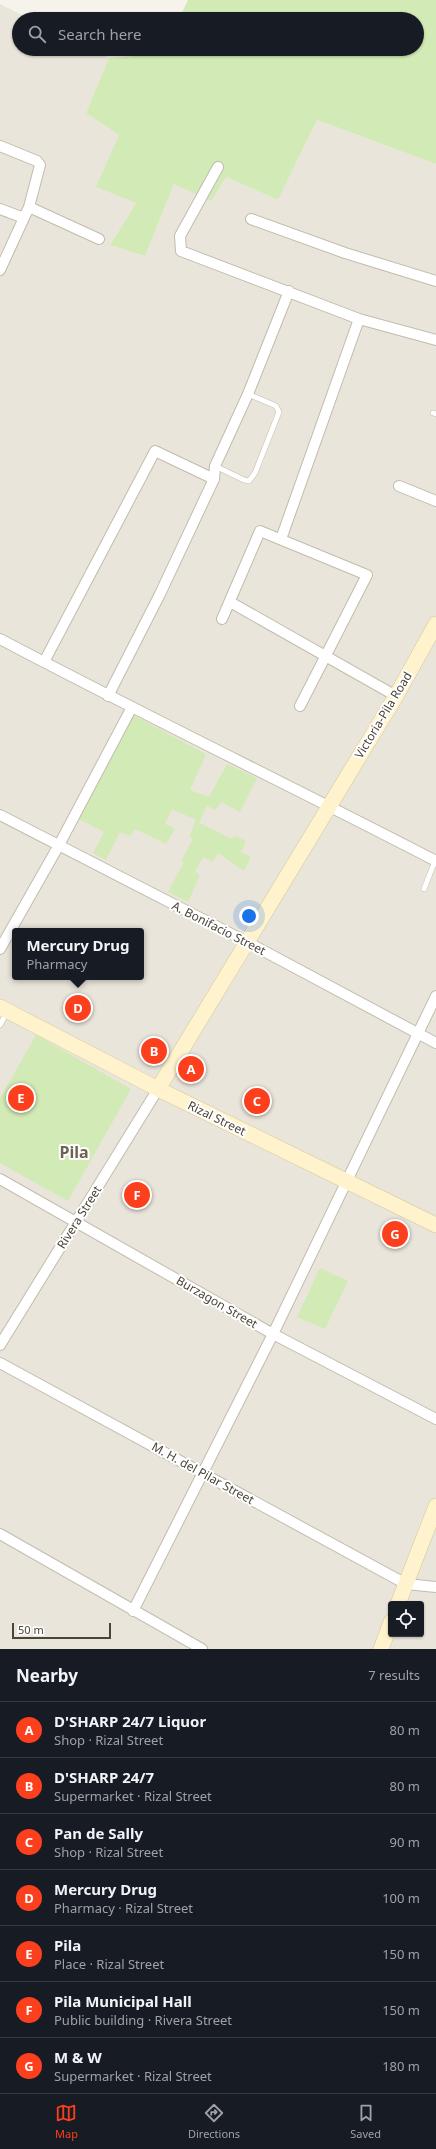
<!DOCTYPE html>
<html lang="en">
<head>
<meta charset="utf-8">
<style>
  :root { --surface:#171b24; --page:#242831; --text:#f1f3f6; --muted:#9ea1a6; --line:#363941; --accent:#fc3f1d }
  body { margin:0; font-family:"Noto Sans",sans-serif; background:var(--page); color:var(--text) }
  .controls { position:absolute; right:12px; bottom:12px; display:grid; overflow:hidden; border-radius:4px; box-shadow:0 1px 3px #0004 }
  .controls button { width:36px; height:36px; display:grid; place-items:center; padding:0; border:0; border-bottom:1px solid var(--line); background:var(--surface); color:var(--text); font:20px sans-serif }
  .scale { position:absolute; left:12px; bottom:10px; width:99px; box-sizing:border-box; padding-left:4px; border:2px solid #4b4439; border-top:0; font-size:11px; line-height:14px; white-space:nowrap; color:#4b4439; -webkit-text-stroke:3px #fff; paint-order:stroke }
  .you { position:absolute; left:249px; top:916px; width:14px; height:14px; margin:-10px; border:3px solid #fff; border-radius:50%; background:#1a73e8; box-shadow:0 0 0 6px #1a73e833 }
  .badge { display:grid; place-items:center; width:26px; height:26px; border-radius:50%; background:var(--accent); color:#fff; font-size:13px; font-weight:700 }
  .pin { position:absolute; translate:-50% -50%; border:2px solid #fff; box-shadow:0 1px 4px #0006 }
  .popup { position:absolute; left:12px; top:928px; width:132px; height:52px; box-sizing:border-box; display:grid; place-content:center; border-radius:4px; background:var(--surface); filter:drop-shadow(0 1px 3px #0005); font-size:13px; white-space:nowrap; color:var(--muted) }
  .popup b { font-size:15px; color:var(--text) }
  .popup::after { content:''; position:absolute; left:50%; top:100%; margin-left:-8px; border:8px solid transparent; border-top-color:var(--surface) }
  .list { margin:0; padding:0; list-style:none }
  h2 { display:flex; justify-content:space-between; align-items:center; height:52px; margin:0; padding:0 16px; font-size:17px }
  h2 small { font-size:13px; font-weight:400; color:var(--muted) }
  .list li { display:grid; grid-template-columns:26px 1fr auto; gap:12px; align-items:center; box-sizing:border-box; height:56px; padding:0 16px; border-top:1px solid var(--line) }
  .list b { display:block; font-size:15px; white-space:nowrap }
  .list p { margin:0; font-size:13px; white-space:nowrap; color:var(--muted) }
  .list em { font-size:13px; font-style:normal; color:var(--muted) }
  .icon { flex:none; width:22px; height:22px; fill:none; stroke:currentColor; stroke-width:2; stroke-linecap:round; stroke-linejoin:round }
  .map { position:relative; flex:none; width:436px; height:1649px; overflow:hidden }
  .search { position:absolute; background:var(--surface); box-shadow:0 1px 3px #0004; left:12px; right:12px; top:12px; height:44px; display:flex; align-items:center; gap:10px; box-sizing:border-box; padding:0 14px; border-radius:22px; color:var(--muted); font-size:15px }
  .sheet { height:444px; background:var(--surface) }
  nav { display:flex; justify-content:space-around; align-items:center; box-sizing:border-box; height:56px; border-top:1px solid var(--line); background:var(--surface); font-size:11px; color:var(--muted) }
  nav a { display:grid; justify-items:center; gap:2px }
  nav .on { color:var(--accent) }
  .map>svg:first-child { display:block }
  .residential { fill:#eae5da; fill-rule:evenodd }
  .green { fill:#d2eab5 }
  .lines { fill:none; stroke-linecap:round; stroke-linejoin:round }
  .service-casing { stroke:#c2bbae; stroke-width:6 }
  .minor-casing { stroke:#c2bbae; stroke-width:12 }
  .secondary-casing { stroke:#d6c79b; stroke-width:16 }
  .service { stroke:#fff; stroke-width:5 }
  .minor { stroke:#fff; stroke-width:10 }
  .secondary { stroke:#fff3cd; stroke-width:15 }
  .labels { text-anchor:middle; dominant-baseline:central; stroke-width:4; stroke-linejoin:round; paint-order:stroke }
  .street-label { font-size:12px; fill:#4b4439; stroke:#fff }
  .district-label { font-size:16px; font-weight:bold; fill:#6e6250; stroke:#fff }
</style>
</head>
<body>
<div class="map">
<svg width="436" height="1649" viewBox="0 0 436 1649">
  <rect width="100%" height="100%" fill="#f6f3ec"/>
  <path class="residential" d="M 0,4 L 30,19 L 19,19 L 19,49 L 91,49 L 109,58 L 86,113 L 119,135 L 97,187 L 136,203 L 110,245 L 145,256 L 174,184 L 226,177 L 278,200 L 317,120 L 436,164 L 436,1649 L 0,1649 ZM 15,931 L 141,931 L 141,977 L 15,977 ZM 391,1604 L 421,1604 L 421,1634 L 391,1634 Z"/>
  <path class="green" d="M 188,0 L 436,0 L 436,164 L 317,120 L 278,200 L 226,177 L 211,201 L 174,184 L 145,256 L 110,245 L 136,203 L 96,187 L 119,135 L 86,113 L 109,58 L 162,54 L 165,49 L 417,49 L 417,19 L 179,19 Z
    M 133,715 L 206,754 L 190,790 L 209,797 L 227,764 L 257,778 L 240,812 L 221,802 L 216,810 L 207,806 L 199,823 L 232,839 L 234,836 L 246,841 L 241,852 L 251,857 L 244,871 L 218,853 L 213,862 L 203,857 L 195,872 L 200,875 L 188,902 L 168,892 L 184,862 L 181,861 L 193,839 L 189,837 L 196,820 L 172,809 L 165,824 L 175,829 L 166,844 L 135,829 L 130,836 L 120,832 L 106,860 L 93,853 L 104,832 L 77,818 Z
    M 36,1035 L 131,1089 L 68,1201 L 0,1163 L 0,1098 Z
    M 320,1268 L 348,1281 L 325,1329 L 297,1317 Z"/>
  <g class="lines">
    <defs>
      <path id="service" d="M 433,413 L 436,414
        M 215,466 L 244,480 L 249,481 L 255,473 L 279,412 L 276,406 L 248,394
        M 424,889 L 435,861
        M 0,1025 L 7,1012"/>
      <path id="minor" d="M 0,146 L 37,161 L 40,165 L 29,207 L 0,270
        M 218,167 L 180,236 L 181,251 L 359,319 L 436,340
        M 29,207 L 99,239
        M 0,209 L 24,218
        M 251,219 L 345,253 L 436,281
        M 399,486 L 436,501
        M 281,539 L 359,319
        M 230,602 L 396,696
        M 222,619 L 260,531 L 367,575 L 300,706
        M 0,639 C 144,715 291,786 436,861
        M 44,662 L 155,451 L 214,479
        M 108,696 L 160,594 L 214,479 L 215,466 L 248,394 L 289,291
        M 0,815 L 247,942 L 436,1043
        M 0,949 L 59,845 L 132,707
        M 0,1179 L 273,1334 L 436,1419
        M 0,1345 L 158,1089
        M 0,1363 L 406,1584 L 436,1587
        M 0,1534 L 202,1649
        M 133,1611 L 273,1334 L 436,996"/>
      <path id="secondary" d="M 0,1007 L 158,1089 L 436,1225
        M 158,1089 L 396,696 L 436,624
        M 398,1604 L 436,1506
        M 381,1649 L 391,1622"/>
    </defs>
    <use href="#service" class="service-casing"/>
    <use href="#minor" class="minor-casing"/>
    <use href="#secondary" class="secondary-casing"/>
    <use href="#service" class="service"/>
    <use href="#minor" class="minor"/>
    <use href="#secondary" class="secondary"/>
  </g>
  <g class="labels">
    <g class="street-label">
      <text transform="translate(383 715) rotate(-59)">Victoria-Pila Road</text>
      <text transform="translate(219 928) rotate(27)">A. Bonifacio Street</text>
      <text transform="translate(217 1118) rotate(26)">Rizal Street</text>
      <text transform="translate(79 1217) rotate(-58)">Rivera Street</text>
      <text transform="translate(217 1302) rotate(30)">Burzagon Street</text>
      <text transform="translate(203 1473) rotate(29)">M. H. del Pilar Street</text>
    </g>
    <g class="district-label">
      <text x="74" y="1152">Pila</text>
    </g>
  </g>
</svg>
<div class="controls">
<button><svg class="icon" aria-label="locate" viewBox="0 0 24 24"><circle cx="12" cy="12" r="6"/><path d="M12 2v4M12 18v4M2 12h4M18 12h4"/></svg></button>
</div>
<div class="scale">50 m</div>
<div class="you"></div>
<div class="pin badge" style="left:191px;top:1069px">A</div>
<div class="pin badge" style="left:154px;top:1051px">B</div>
<div class="pin badge" style="left:257px;top:1101px">C</div>
<div class="pin badge" style="left:78px;top:1008px">D</div>
<div class="popup"><b>Mercury Drug</b>Pharmacy</div>
<div class="pin badge" style="left:21px;top:1098px">E</div>
<div class="pin badge" style="left:137px;top:1195px">F</div>
<div class="pin badge" style="left:395px;top:1234px">G</div>
<div class="search"><svg class="icon" aria-label="search" viewBox="0 0 24 24"><circle cx="10" cy="10" r="6"/><path d="M15 15l6 6"/></svg>Search here</div>
</div>
<section class="sheet">
<h2>Nearby<small>7 results</small></h2>
<ul class="list">
<li><span class="badge">A</span><div><b>D'SHARP 24/7 Liquor</b><p>Shop · Rizal Street</p></div><em>80 m</em></li>
<li><span class="badge">B</span><div><b>D'SHARP 24/7</b><p>Supermarket · Rizal Street</p></div><em>80 m</em></li>
<li><span class="badge">C</span><div><b>Pan de Sally</b><p>Shop · Rizal Street</p></div><em>90 m</em></li>
<li><span class="badge">D</span><div><b>Mercury Drug</b><p>Pharmacy · Rizal Street</p></div><em>100 m</em></li>
<li><span class="badge">E</span><div><b>Pila</b><p>Place · Rizal Street</p></div><em>150 m</em></li>
<li><span class="badge">F</span><div><b>Pila Municipal Hall</b><p>Public building · Rivera Street</p></div><em>150 m</em></li>
<li><span class="badge">G</span><div><b>M &amp; W</b><p>Supermarket · Rizal Street</p></div><em>180 m</em></li>
</ul>
</section>
<nav>
<a class="on"><svg class="icon" aria-label="map" viewBox="0 0 24 24"><path d="M3 6l6-2 6 2 6-2v14l-6 2-6-2-6 2zM9 4v14M15 6v14"/></svg>Map</a>
<a><svg class="icon" aria-label="directions" viewBox="0 0 24 24"><path d="M12 3l9 9-9 9-9-9zM9 14v-3h6M13 9l2 2-2 2"/></svg>Directions</a>
<a><svg class="icon" aria-label="saved" viewBox="0 0 24 24"><path d="M7 4h10v16l-5-4-5 4z"/></svg>Saved</a>
</nav>
</body>
</html>
